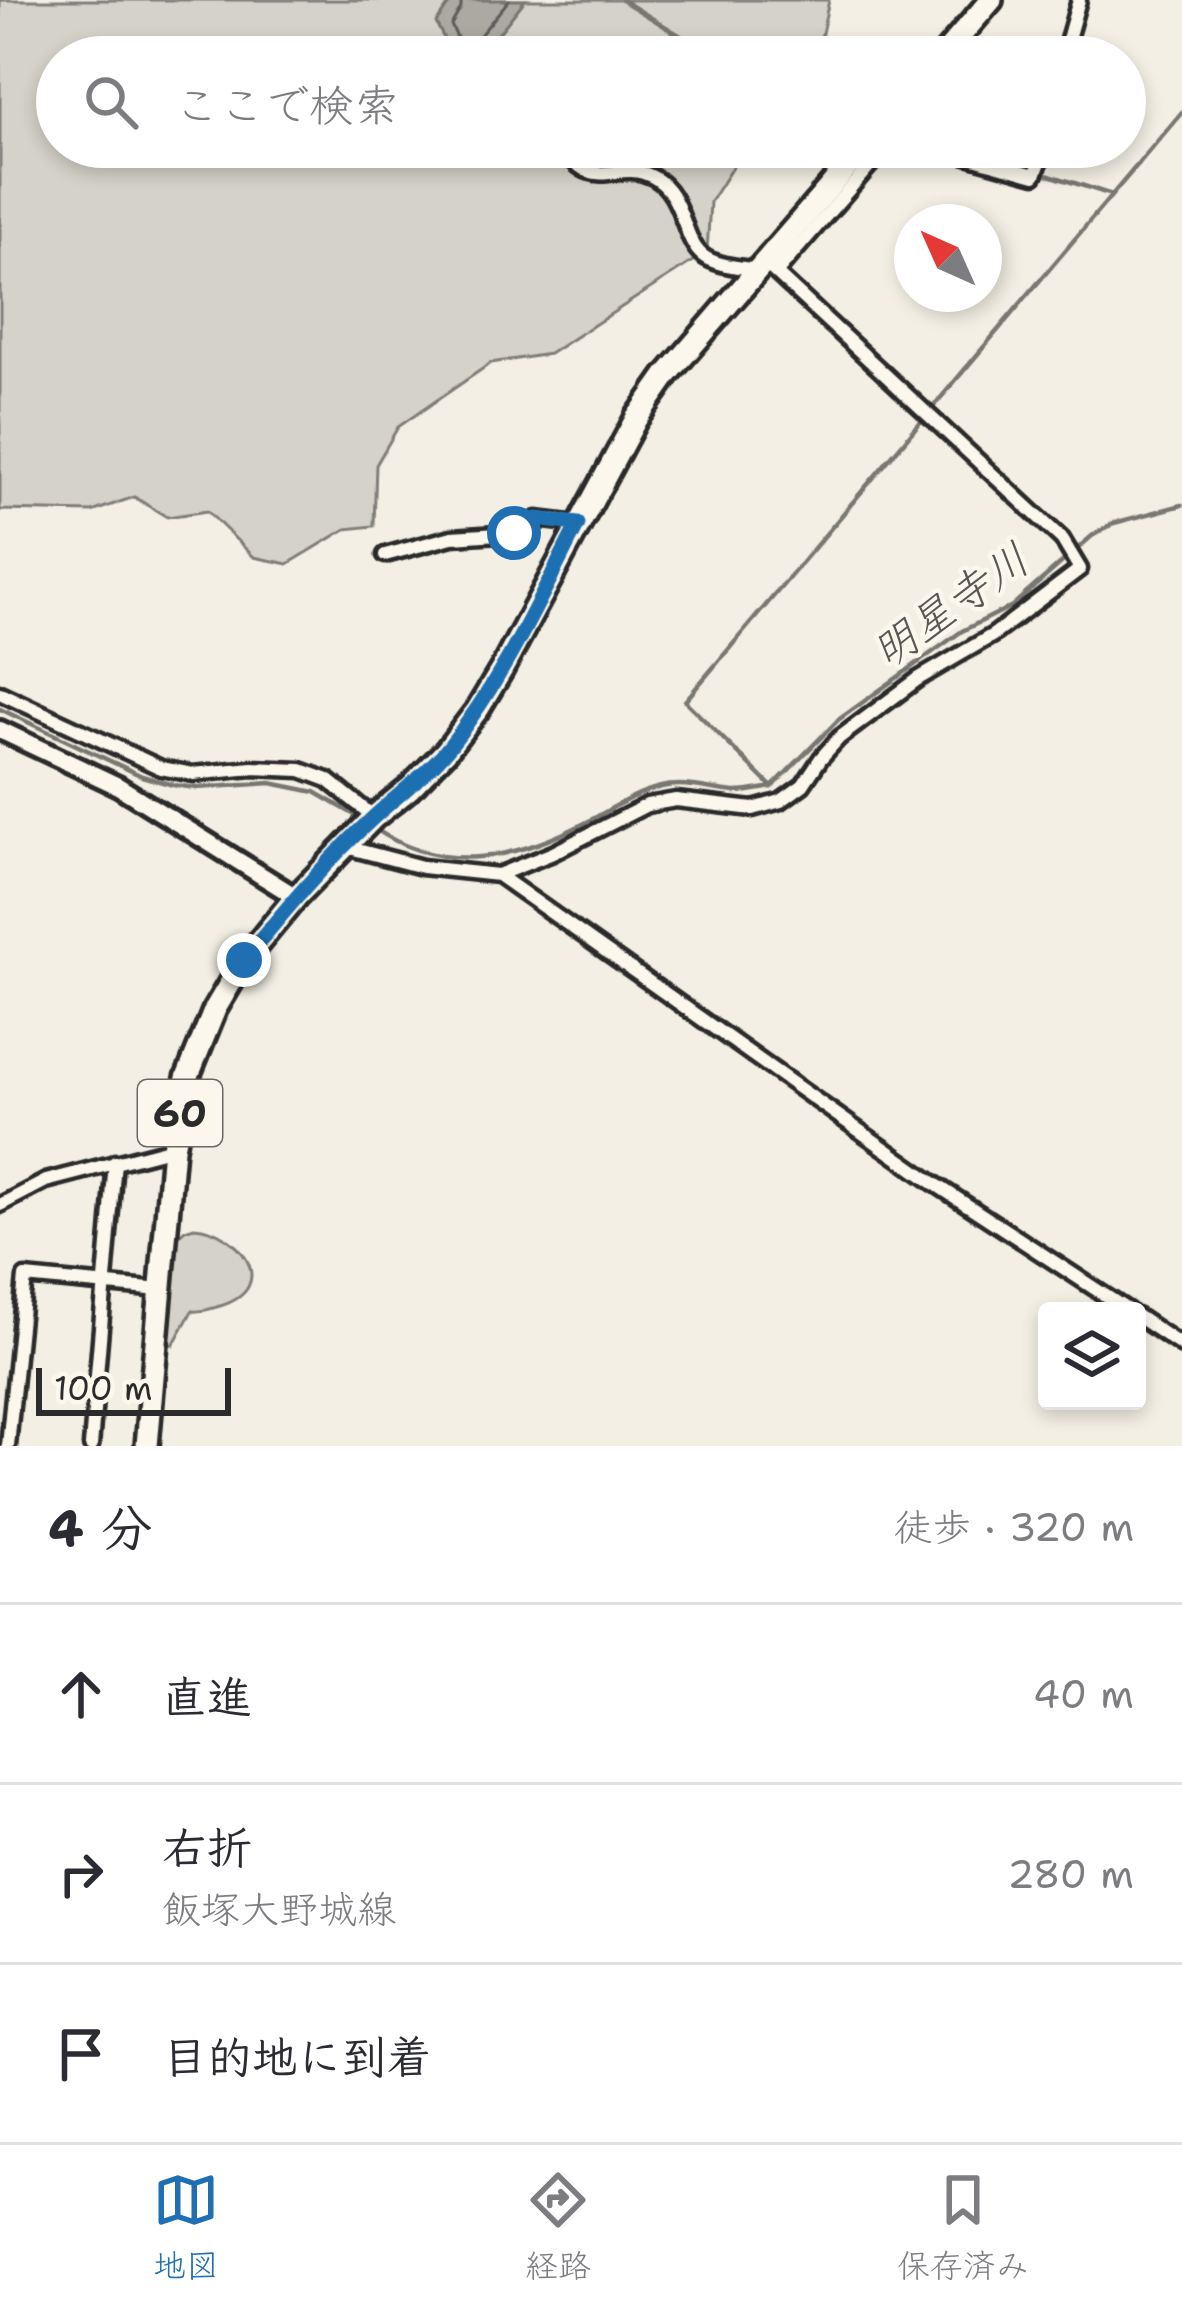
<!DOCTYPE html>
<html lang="ja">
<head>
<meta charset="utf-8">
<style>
  :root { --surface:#fff; --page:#f7f7f7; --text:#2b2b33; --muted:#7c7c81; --line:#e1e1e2; --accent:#1f6fb2 }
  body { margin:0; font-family:"Shantell Sans","Klee One",sans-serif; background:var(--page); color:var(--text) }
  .controls { position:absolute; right:36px; bottom:36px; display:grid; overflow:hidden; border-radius:12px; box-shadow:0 6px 18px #0003 }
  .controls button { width:108px; height:108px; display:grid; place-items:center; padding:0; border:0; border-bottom:3px solid var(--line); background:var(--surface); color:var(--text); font:60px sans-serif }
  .compass { position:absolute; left:894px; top:204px; width:108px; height:108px; border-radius:50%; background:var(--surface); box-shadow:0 6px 18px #0003; rotate:315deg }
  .scale { position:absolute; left:36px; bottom:30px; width:195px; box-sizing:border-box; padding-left:12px; border:6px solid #2b2b2b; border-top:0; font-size:33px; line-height:42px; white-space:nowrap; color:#2b2b2b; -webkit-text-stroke:9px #fbf7ec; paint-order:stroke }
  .stop { position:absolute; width:36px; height:36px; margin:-27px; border:9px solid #1f6fb2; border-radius:50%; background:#fff }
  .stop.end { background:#1f6fb2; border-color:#fff; box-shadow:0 3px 12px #0008 }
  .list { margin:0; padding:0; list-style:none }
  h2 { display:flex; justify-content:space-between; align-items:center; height:156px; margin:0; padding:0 48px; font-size:51px }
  h2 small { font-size:39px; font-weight:400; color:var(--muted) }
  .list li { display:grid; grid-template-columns:78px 1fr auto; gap:36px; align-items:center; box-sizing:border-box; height:180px; padding:0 48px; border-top:3px solid var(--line) }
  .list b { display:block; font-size:45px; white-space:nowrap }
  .list p { margin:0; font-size:39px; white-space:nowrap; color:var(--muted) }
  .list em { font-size:39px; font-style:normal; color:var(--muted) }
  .icon { flex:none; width:66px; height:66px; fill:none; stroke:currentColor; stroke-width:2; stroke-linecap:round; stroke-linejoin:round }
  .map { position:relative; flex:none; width:1182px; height:1446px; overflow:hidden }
  .search { position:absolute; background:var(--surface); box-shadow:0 6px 18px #0003; left:36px; right:36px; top:36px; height:132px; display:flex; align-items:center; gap:30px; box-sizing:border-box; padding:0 42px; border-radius:66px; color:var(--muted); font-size:45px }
  .sheet { height:696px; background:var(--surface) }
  nav { display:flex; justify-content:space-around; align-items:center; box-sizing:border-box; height:168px; border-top:3px solid var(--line); background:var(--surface); font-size:33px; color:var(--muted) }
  nav a { display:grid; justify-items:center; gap:6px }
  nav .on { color:var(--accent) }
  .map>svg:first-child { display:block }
  .green { fill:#d5d2c9; stroke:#807e7a; stroke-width:3 }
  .water { fill:#aca9a2; stroke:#787772; stroke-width:3 }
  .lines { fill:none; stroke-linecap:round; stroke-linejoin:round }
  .shore { stroke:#5f5d5b; stroke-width:3 }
  .stream { stroke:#787772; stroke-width:4.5 }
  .minor-casing { stroke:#2b2b2b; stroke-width:21 }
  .tertiary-casing { stroke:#2b2b2b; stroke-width:26 }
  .primary-casing { stroke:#2b2b2b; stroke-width:30 }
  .minor { stroke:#fbf7ec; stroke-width:12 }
  .tertiary { stroke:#fbf7ec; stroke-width:16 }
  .primary { stroke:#fbf7ec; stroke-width:21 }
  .route { stroke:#1f6fb2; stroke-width:15 }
  .labels { text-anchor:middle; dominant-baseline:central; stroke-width:9; stroke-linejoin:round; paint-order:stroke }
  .shield { fill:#fbf7ec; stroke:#696865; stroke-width:3 }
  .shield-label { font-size:39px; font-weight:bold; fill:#2b2b2b }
  .water-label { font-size:45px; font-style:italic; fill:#585755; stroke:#fbf7ec }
</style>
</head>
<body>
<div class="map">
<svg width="1182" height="1446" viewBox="0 0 1182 1446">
  <rect width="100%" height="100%" fill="#f3efe4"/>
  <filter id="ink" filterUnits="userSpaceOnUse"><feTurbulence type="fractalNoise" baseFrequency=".00833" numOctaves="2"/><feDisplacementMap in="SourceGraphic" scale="24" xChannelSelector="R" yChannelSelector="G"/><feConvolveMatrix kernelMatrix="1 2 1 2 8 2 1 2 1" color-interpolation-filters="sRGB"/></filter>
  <g filter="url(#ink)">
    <path class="green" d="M 0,0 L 829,0 L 817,57 L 57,57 L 57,147 L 745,147 L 710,202 L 707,252 L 549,354 L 491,363 L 398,427 L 376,465 L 374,526 L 346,529 L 288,564 L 254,557 L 207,511 L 167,517 L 134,497 L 92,512 L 0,510 Z
      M 194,1227 C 239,1230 282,1287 220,1306 C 210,1309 203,1312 192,1311 L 173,1345 L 167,1343 L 174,1240 L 185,1230 Z"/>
    <path class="water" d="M 452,0 L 525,0 L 480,57 L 453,57 L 436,23 Z"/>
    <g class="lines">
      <path class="shore" d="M 461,0 L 461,8 L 451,25 L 462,48 L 467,51 L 509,0"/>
      <path class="stream" d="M 622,0 L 715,57
        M 960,147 L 989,156
        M 1040,172 L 1112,195
        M 0,709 L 142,776 L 173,785 L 196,788 L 271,783 L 315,792 L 360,818
        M 772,787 L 685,701 L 1182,112
        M 772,787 L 838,720 L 962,631 L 1012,606 L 1092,536 L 1114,523 L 1182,505
        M 374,828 C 443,876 515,859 585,823 C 609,811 633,793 661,787 C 686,781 709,790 735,792 C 747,792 760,789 772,787"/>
      <defs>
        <path id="minor" d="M 547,57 L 555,45
          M 1063,57 L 1079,0
          M 562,147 C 596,197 615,157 653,177 C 684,193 682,238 702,255 C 715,266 741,267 757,270
          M 934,147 L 1035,175 L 1046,147
          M 777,272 L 886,147
          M 385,555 L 452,537 L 514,533 L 537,519 L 578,524
          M 0,693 L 161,768 L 193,774 L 252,768 L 301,770 L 328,780 L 374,817
          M 346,847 L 422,867 L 498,875 L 932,1182 L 1129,1311
          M 498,875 L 553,853 L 647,805 L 676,800 L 753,809 L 781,801 L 803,785 L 821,758 L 839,738 L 918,679 L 993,635 L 1080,569 L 1062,539 L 764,262
          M 0,1205 L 46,1181 L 173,1148
          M 1137,1316 L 1182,1346
          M 8,1446 L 25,1277 L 160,1290
          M 91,1446 L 115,1162"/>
        <path id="tertiary" d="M 0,730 L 118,786 L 296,897"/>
        <path id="primary" d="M 942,57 L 991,0
          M 147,1446 L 173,1148 L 187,1078 L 215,1009 L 244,960 L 296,897 L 374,817 L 410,788 L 446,751 L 478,709 L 502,669 L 636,419 L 667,375 L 864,147"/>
      </defs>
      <use href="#minor" class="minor-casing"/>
      <use href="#tertiary" class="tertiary-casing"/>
      <use href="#primary" class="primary-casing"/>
      <use href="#minor" class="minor"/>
      <use href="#tertiary" class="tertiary"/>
      <use href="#primary" class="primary"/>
    </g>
  </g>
  <g class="lines" filter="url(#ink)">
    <path class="route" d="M 244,960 C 285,910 327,860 375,816 C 400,793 427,774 449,747 C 503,680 539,600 578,524 L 537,519 L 514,533"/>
  </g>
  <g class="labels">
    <rect class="shield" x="138" y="1080" width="84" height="66" rx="9"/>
    <g class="shield-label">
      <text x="180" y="1113">60</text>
    </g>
    <g class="water-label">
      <text transform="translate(950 605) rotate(-35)">明星寺川</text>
    </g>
  </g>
</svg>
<div class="controls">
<button><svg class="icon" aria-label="layers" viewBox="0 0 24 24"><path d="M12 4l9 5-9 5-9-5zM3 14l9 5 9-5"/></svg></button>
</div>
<svg class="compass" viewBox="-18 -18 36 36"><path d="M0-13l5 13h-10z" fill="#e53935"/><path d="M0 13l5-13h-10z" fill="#7c7c81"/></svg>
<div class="scale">100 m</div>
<div class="stop" style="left:514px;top:533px"></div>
<div class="stop end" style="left:244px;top:960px"></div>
<div class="search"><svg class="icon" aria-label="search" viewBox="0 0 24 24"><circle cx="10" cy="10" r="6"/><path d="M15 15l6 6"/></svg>ここで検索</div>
</div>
<section class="sheet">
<h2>4 分<small>徒歩 · 320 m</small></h2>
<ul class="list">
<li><svg class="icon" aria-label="ahead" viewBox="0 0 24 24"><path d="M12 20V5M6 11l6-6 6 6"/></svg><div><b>直進</b></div><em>40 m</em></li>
<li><svg class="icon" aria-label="right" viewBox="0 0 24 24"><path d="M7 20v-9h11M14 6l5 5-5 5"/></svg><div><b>右折</b><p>飯塚大野城線</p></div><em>280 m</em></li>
<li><svg class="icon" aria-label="arrive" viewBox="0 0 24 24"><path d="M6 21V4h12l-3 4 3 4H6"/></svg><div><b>目的地に到着</b></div></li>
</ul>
</section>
<nav>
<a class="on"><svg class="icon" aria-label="map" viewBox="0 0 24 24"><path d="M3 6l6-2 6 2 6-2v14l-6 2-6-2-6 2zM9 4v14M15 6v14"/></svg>地図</a>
<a><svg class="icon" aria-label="directions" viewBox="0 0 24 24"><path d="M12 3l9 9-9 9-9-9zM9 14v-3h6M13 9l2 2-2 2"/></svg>経路</a>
<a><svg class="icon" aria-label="saved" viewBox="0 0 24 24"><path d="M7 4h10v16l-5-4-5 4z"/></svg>保存済み</a>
</nav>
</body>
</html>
